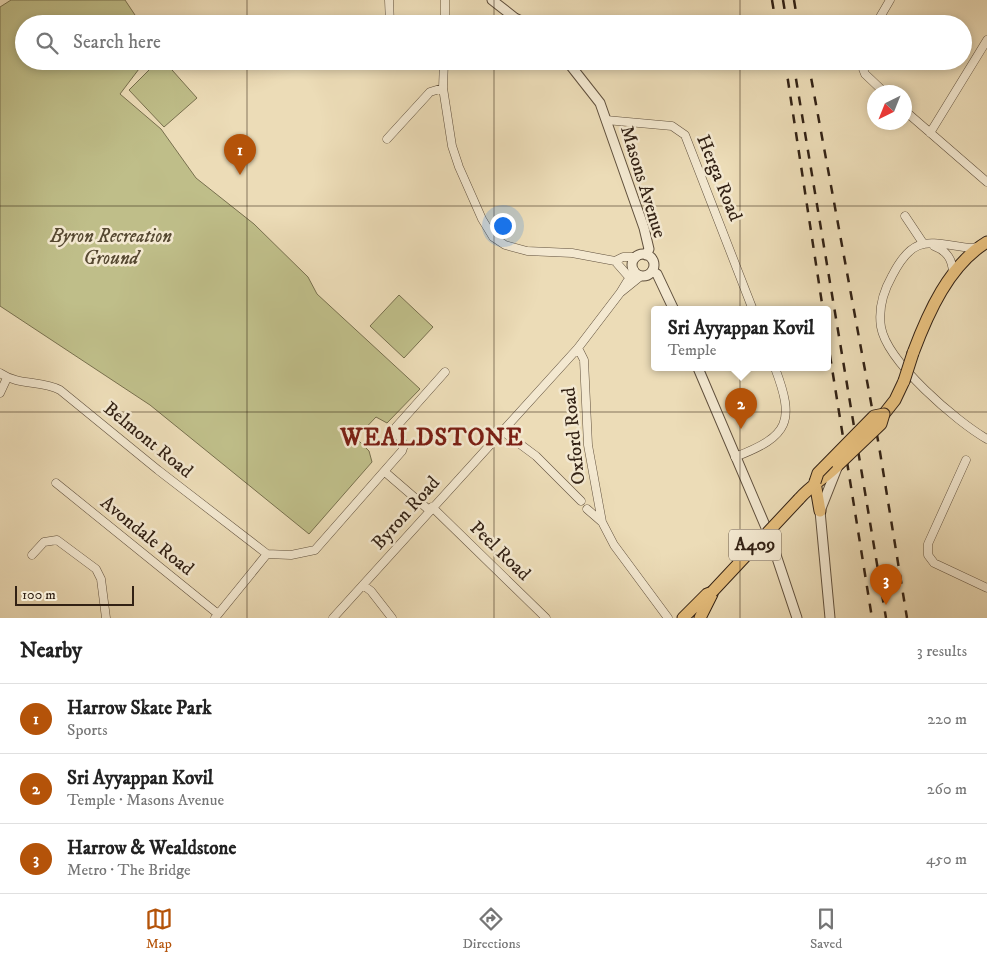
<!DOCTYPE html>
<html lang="en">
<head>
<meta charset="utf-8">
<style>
  :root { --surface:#fff; --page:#f6f6f6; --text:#222; --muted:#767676; --line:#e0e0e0; --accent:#b45309 }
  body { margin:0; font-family:"IM FELL DW Pica",serif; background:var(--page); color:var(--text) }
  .compass { position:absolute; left:867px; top:85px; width:45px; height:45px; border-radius:50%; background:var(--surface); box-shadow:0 2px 8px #0003; rotate:223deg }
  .scale { position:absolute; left:15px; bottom:12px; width:119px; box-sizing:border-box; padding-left:5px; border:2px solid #322114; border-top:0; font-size:14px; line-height:18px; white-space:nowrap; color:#322114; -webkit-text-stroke:4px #f3e8d0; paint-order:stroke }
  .you { position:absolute; left:502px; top:225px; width:18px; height:18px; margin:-12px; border:4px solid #fff; border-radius:50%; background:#1a73e8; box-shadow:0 0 0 8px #1a73e833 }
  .badge { display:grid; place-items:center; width:32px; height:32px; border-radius:50%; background:var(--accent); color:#fff; font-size:16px; font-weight:700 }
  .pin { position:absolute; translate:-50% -41px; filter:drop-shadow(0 1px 2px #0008) }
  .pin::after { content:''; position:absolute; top:26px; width:18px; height:15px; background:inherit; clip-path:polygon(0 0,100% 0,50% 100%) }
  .popup { position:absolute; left:651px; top:306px; width:180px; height:65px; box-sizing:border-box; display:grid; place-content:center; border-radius:5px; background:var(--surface); filter:drop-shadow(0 1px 4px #0005); font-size:16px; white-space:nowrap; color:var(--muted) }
  .popup b { font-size:19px; color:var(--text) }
  .popup::after { content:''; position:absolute; left:50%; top:100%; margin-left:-10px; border:10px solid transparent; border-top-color:var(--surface) }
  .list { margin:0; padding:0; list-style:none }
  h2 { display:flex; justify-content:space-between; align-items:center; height:65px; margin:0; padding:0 20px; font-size:21px }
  h2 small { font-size:16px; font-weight:400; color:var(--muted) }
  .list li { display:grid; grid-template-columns:32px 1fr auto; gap:15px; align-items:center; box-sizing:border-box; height:70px; padding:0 20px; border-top:1px solid var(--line) }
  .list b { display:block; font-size:19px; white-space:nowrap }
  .list p { margin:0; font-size:16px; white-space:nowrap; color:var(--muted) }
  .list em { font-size:16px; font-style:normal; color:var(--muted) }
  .icon { flex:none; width:28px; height:28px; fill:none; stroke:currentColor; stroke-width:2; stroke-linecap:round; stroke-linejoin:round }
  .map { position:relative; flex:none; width:987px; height:618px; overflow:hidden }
  .search { position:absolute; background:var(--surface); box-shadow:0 2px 8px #0003; left:15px; right:15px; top:15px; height:55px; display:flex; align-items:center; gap:12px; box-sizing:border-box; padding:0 18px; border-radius:28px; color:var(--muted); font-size:19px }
  .sheet { height:275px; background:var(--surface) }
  nav { display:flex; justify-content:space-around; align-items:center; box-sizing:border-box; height:70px; border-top:1px solid var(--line); background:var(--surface); font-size:14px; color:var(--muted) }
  nav a { display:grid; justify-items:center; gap:2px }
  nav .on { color:var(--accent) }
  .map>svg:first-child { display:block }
  .green { fill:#bfbe89; stroke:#78704e }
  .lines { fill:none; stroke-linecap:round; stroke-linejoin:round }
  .minor-casing { stroke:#60503d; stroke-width:9 }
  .tertiary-casing { stroke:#60503d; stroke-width:11 }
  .primary-casing { stroke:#322114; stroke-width:13 }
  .minor { stroke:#f3e8d0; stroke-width:8 }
  .tertiary { stroke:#f3e8d0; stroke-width:9 }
  .primary { stroke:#e6be7c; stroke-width:11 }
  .rail { stroke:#322114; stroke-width:2.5; stroke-dasharray:9 9; stroke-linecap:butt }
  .primary-bridge-casing { stroke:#322114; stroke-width:13; stroke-linecap:butt }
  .primary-bridge { stroke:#e6be7c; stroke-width:11 }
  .grid { fill:none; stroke:#322114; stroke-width:1; stroke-opacity:0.55 }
  .labels { text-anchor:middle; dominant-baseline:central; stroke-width:5; stroke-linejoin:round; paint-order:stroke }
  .shield { fill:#f3e8d0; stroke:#6c5d4c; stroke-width:1 }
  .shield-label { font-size:18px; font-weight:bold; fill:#322114 }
  .street-label { font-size:19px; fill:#322114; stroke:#f3e8d0 }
  .park-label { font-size:19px; font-style:italic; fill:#554831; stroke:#f3e8d0 }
  .district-label { font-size:24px; font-weight:bold; letter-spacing:1px; fill:#7a1f14; stroke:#f3e8d0 }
</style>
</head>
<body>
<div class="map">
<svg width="987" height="618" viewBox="0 0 987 618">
  <rect width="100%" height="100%" fill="#ecdcb7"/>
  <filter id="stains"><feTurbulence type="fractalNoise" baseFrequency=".004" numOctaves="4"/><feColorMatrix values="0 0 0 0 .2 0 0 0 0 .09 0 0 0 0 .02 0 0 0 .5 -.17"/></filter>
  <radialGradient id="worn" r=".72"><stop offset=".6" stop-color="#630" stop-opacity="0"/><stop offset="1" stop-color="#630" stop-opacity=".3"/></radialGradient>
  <path class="green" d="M 11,0 L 125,0 L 141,24 L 24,24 L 24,61 L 145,61 L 120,94 L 161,129 L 196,178 L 254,224 L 308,277 L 317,294 L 420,389 L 387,423 L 376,417 L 356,438 L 369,451 L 372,462 L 309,534 L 150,405 L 0,306 L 0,7 Z
    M 158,61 L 164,61 L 197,98 L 164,127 L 129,90 Z
    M 399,295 L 433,327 L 404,358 L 370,326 Z"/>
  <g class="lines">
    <defs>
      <path id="minor" d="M 389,0 L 390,24
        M 445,0 L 445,24
        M 876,24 L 890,0
        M 444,61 L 443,88 L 452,146 L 459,167 L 482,219 L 493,237 L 505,245 L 527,251 L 572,253 L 615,261 L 629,277
        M 860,61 L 865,74 L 884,92
        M 904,110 L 987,182
        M 606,120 L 672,126 L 685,135 L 753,310
        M 930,133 L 987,40
        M 387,139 L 430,92 L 443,88
        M 905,216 L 923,243
        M 934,246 C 947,251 952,259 953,272
        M 978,247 L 971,248 C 928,243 914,233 892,276 C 883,292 878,308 881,327 C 887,362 957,422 987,439
        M 615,261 L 623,257 L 636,257
        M 620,293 L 641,276
        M 578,348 L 584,360 L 588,445 L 602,522
        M 0,373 C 19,386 42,380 60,390 L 158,470 L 267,554
        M 0,393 L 7,378
        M 501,430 L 536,456 L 581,501
        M 735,457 C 790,436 795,421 775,368
        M 966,460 L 928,544 L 928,555 L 934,563 L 987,588
        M 385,472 L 429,510
        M 56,483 L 218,614
        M 432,507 L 546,618
        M 587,509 L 602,522 L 614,545 L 668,618
        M 267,554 L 291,555 L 315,550 L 402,451 L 404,445 L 397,432 L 396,427 L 445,372
        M 32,555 L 44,542 L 57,540 L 96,569 L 101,579 L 106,618
        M 363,585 L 371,591 L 392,618
        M 215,618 L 267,554
        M 333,618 L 578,348 L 620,293 L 634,270"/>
      <path id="tertiary" d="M 492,0 L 515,18 L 527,24
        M 567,61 L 600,103 L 644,228 L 649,249 L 646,255
        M632 265a11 11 0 1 1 22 0a11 11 0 1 1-22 0Z
        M 652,271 L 657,274 L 674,310
        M 698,368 L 770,537 L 797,618
        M 830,618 L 820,511 L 837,468"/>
      <path id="primary" d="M 913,353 C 928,313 949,265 987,242
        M 884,414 L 895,400 L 904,381
        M 815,482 L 820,511
        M 799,499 C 811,485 825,478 838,465
        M 683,618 L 707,594 L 712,592
        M 700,618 L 712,594"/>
    </defs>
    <use href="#minor" class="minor-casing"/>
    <use href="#tertiary" class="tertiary-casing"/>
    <use href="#primary" class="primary-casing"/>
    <use href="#minor" class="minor"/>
    <use href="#tertiary" class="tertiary"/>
    <use href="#primary" class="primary"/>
    <path class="rail" d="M 772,0 L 776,24
      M 783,0 L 787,24
      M 794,0 L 798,24
      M 785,61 L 823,310
      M 793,61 L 886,618
      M 808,61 L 879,446 L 907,618
      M 827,337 L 872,618"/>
    <defs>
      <path id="primary-bridge" d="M 904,381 L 913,353
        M 815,482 L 818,473 L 874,416 L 884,414 L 881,424 L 838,465
        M 712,592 L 799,499"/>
    </defs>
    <use href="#primary-bridge" class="primary-bridge-casing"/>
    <use href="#primary-bridge" class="primary-bridge"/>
  </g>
  <path class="grid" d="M 247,0 L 247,24M 494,0 L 494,24M 740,0 L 740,24M 247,61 L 247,618M 494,61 L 494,618M 740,61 L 740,618M 0,206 L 987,206M 0,412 L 987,412"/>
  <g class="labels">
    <rect class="shield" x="729" y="529.5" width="52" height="31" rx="4"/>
    <g class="shield-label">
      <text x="755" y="545">A409</text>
    </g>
    <g class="street-label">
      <text transform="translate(719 178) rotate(68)">Herga Road</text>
      <text transform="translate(643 182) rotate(73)">Masons Avenue</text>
      <text transform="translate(574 436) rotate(-96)">Oxford Road</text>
      <text transform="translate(148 440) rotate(39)">Belmont Road</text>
      <text transform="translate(406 513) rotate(-48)">Byron Road</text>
      <text transform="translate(147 536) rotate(39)">Avondale Road</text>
      <text transform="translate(500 551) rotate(44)">Peel Road</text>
    </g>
    <g class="park-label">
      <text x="111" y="236">Byron Recreation<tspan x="111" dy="22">Ground</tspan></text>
    </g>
    <g class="district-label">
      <text x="432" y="438">WEALDSTONE</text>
    </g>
  </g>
  <rect width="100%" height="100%" filter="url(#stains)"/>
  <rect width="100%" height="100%" fill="url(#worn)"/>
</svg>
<svg class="compass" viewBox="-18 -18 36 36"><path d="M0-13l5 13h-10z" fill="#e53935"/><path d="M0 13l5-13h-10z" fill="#767676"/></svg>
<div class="scale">100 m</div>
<div class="you"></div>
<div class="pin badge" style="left:240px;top:175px">1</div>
<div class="pin badge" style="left:741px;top:429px">2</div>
<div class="popup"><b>Sri Ayyappan Kovil</b>Temple</div>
<div class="pin badge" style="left:886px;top:605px">3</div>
<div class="search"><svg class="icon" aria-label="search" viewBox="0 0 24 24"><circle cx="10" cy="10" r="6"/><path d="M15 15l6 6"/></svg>Search here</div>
</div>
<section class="sheet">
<h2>Nearby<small>3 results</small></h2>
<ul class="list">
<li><span class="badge">1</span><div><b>Harrow Skate Park</b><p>Sports</p></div><em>220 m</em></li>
<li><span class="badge">2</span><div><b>Sri Ayyappan Kovil</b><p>Temple · Masons Avenue</p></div><em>260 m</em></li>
<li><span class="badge">3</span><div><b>Harrow &amp; Wealdstone</b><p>Metro · The Bridge</p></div><em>450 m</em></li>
</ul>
</section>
<nav>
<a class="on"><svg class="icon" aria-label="map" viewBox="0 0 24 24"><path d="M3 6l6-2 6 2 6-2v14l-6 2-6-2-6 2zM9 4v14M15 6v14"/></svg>Map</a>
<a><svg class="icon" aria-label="directions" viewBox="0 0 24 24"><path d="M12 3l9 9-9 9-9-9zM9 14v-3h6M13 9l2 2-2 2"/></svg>Directions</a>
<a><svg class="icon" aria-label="saved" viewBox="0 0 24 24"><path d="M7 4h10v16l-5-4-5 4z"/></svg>Saved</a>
</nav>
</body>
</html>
